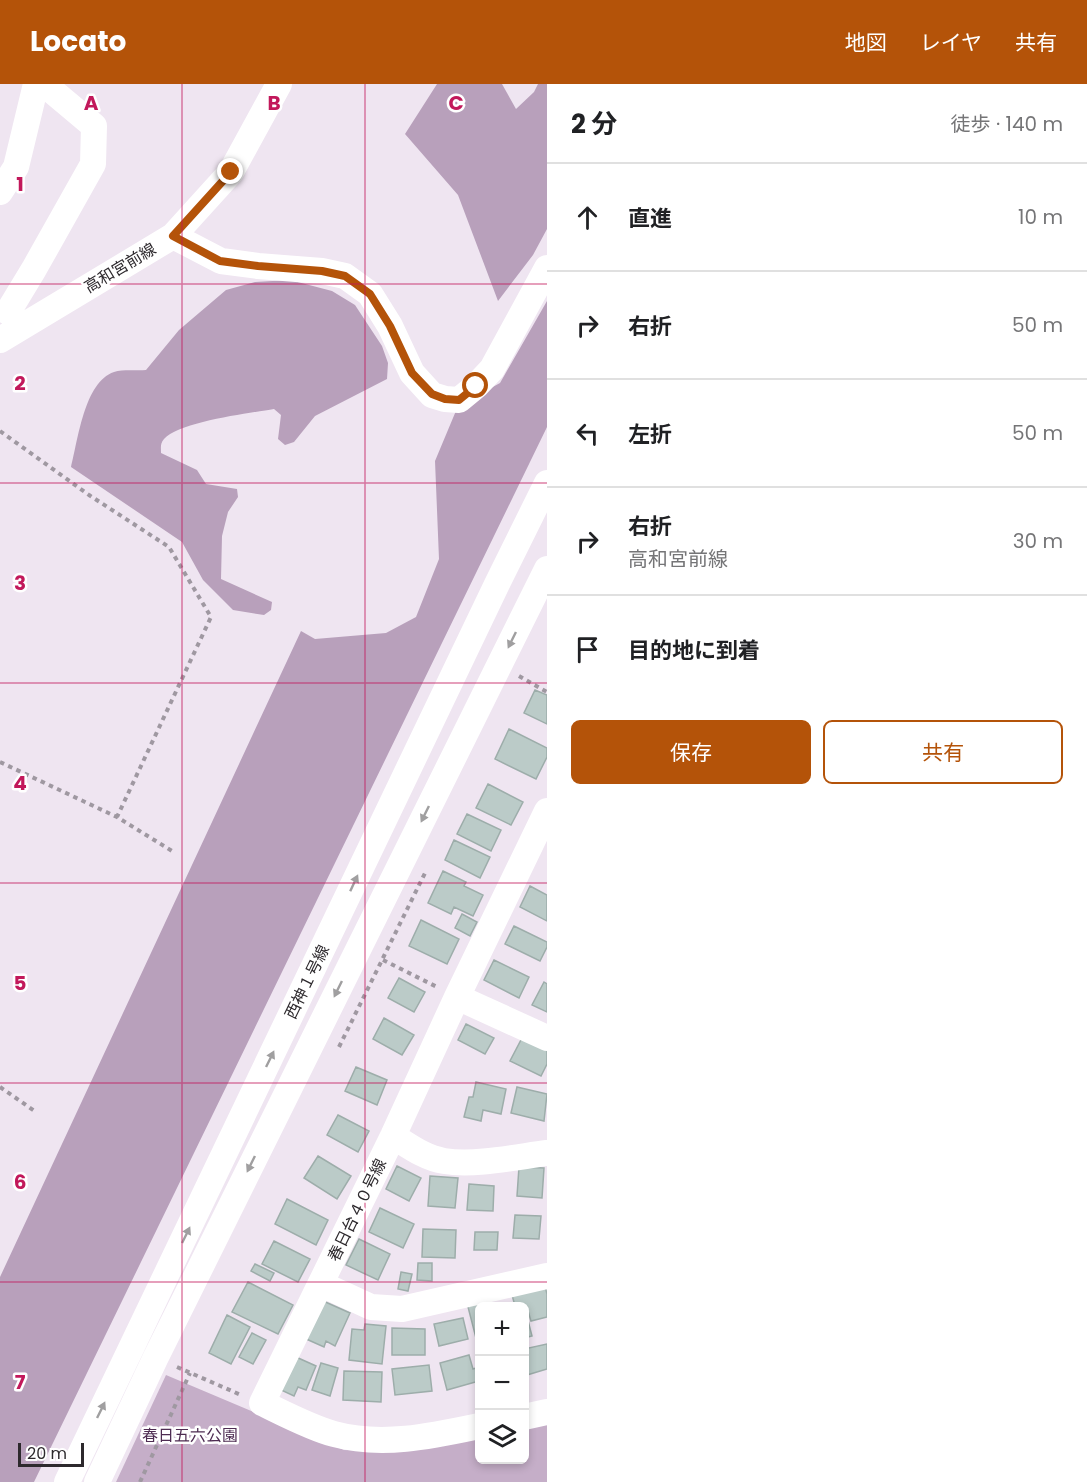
<!DOCTYPE html>
<html lang="ja">
<head>
<meta charset="utf-8">
<style>
  :root { --surface:#fff; --page:#f6f6f6; --text:#202124; --muted:#757577; --line:#e0e0e0; --accent:#b45309 }
  body { margin:0; font-family:Poppins,"Noto Sans JP",sans-serif; background:var(--page); color:var(--text) }
  .controls { position:absolute; right:18px; bottom:18px; display:grid; overflow:hidden; border-radius:9px; box-shadow:0 3px 9px #0003 }
  .controls button { width:54px; height:54px; display:grid; place-items:center; padding:0; border:0; border-bottom:2px solid var(--line); background:var(--surface); color:var(--text); font:30px sans-serif }
  .scale { position:absolute; left:18px; bottom:15px; width:66px; box-sizing:border-box; padding-left:6px; border:3px solid #2d292d; border-top:0; font-size:16px; line-height:21px; white-space:nowrap; color:#2d292d; -webkit-text-stroke:4px #fff; paint-order:stroke }
  .stop { position:absolute; width:18px; height:18px; margin:-14px; border:4px solid #b45309; border-radius:50%; background:#fff }
  .stop.end { background:#b45309; border-color:#fff; box-shadow:0 2px 6px #0008 }
  .list { margin:0; padding:0; list-style:none }
  h2 { display:flex; justify-content:space-between; align-items:center; height:78px; margin:0; padding:0 24px; font-size:26px }
  h2 small { font-size:20px; font-weight:400; color:var(--muted) }
  .list li { display:grid; grid-template-columns:39px 1fr auto; gap:18px; align-items:center; box-sizing:border-box; height:108px; padding:0 24px; border-top:2px solid var(--line) }
  .list b { display:block; font-size:22px; white-space:nowrap }
  .list p { margin:0; font-size:20px; white-space:nowrap; color:var(--muted) }
  .list em { font-size:20px; font-style:normal; color:var(--muted) }
  .actions { display:flex; gap:12px; padding:18px 24px }
  .actions a { flex:1; padding:14px 0; border:2px solid var(--accent); border-radius:9px; text-align:center; font-size:21px; color:var(--accent) }
  .actions .main { background:var(--accent); color:#fff }
  .icon { flex:none; width:33px; height:33px; fill:none; stroke:currentColor; stroke-width:2; stroke-linecap:round; stroke-linejoin:round }
  .map { position:relative; flex:none; width:547px; height:1398px; overflow:hidden }
  header { display:flex; align-items:center; gap:36px; box-sizing:border-box; height:84px; padding:0 30px; background:var(--accent); color:#fff }
  header strong { font-size:28px }
  nav { display:flex; gap:33px; margin-inline-start:auto; font-size:21px }
  main { display:flex }
  aside { flex:1; background:var(--surface) }
  .map>svg:first-child { display:block }
  .green { fill:#c5aec8 }
  .forest { fill:#b8a0bb }
  .building { fill:#bbcbc8; stroke:#9dadaa; stroke-width:1.5 }
  .lines { fill:none; stroke-linecap:round; stroke-linejoin:round }
  .path { stroke:#9f98a1; stroke-width:4; stroke-dasharray:4.5 4.5; stroke-linecap:butt }
  .minor { stroke:#fff; stroke-width:26 }
  .oneway { fill:#a09fa0 }
  .route { stroke:#b45309; stroke-width:8 }
  .grid { fill:none; stroke:#c2185b; stroke-width:1.5; stroke-opacity:0.55 }
  .labels { text-anchor:middle; dominant-baseline:central; stroke-width:5; stroke-linejoin:round; paint-order:stroke }
  .street-label { font-size:16px; fill:#2d292d; stroke:#fff }
  .park-label { font-size:16px; fill:#4e2c52; stroke:#fff }
  .grid-label { font-size:20px; text-anchor:middle; font-weight:bold; fill:#c2185b; stroke:#fff; stroke-width:5; stroke-linejoin:round; paint-order:stroke }
</style>
</head>
<body>
<header>
<strong>Locato</strong>
<nav><a>地図</a><a>レイヤ</a><a>共有</a></nav>
</header>
<main>
<div class="map">
<svg width="547" height="1398" viewBox="0 0 547 1398">
  <rect width="100%" height="100%" fill="#efe5f1"/>
  <path class="green" d="M 166,1291 L 344,1366 L 393,1368 L 479,1351 L 479,1376 L 524,1376 L 525,1343 L 547,1338 L 547,1398 L 116,1398 Z"/>
  <path class="forest" d="M 437,0 L 502,0 L 516,25 L 534,8 L 538,0 L 547,0 L 547,145 L 533,171 L 498,217 L 458,111 L 405,50 Z
    M 290,196 L 332,207 L 355,221 L 382,262 L 388,279 L 387,295 L 315,332 L 294,358 L 285,361 L 278,355 L 281,331 L 274,325 C 250,329 179,338 164,355 C 160,360 161,363 161,369 L 197,386 L 206,400 L 237,405 L 238,413 L 228,428 L 222,452 L 221,495 L 272,518 L 271,526 L 264,531 L 233,526 L 203,496 L 182,458 L 71,383 C 78,357 84,298 114,288 C 123,285 137,287 146,286 L 179,246 L 226,206 L 255,198 Z
    M 547,217 L 547,343 L 34,1398 L 0,1398 L 0,1193 L 301,547 L 315,555 L 386,549 L 416,533 L 439,475 L 435,377 L 458,322 L 500,299 Z"/>
  <path class="building" d="M 535,606 L 547,611 L 547,640 L 524,629 Z
    M 509,645 L 547,664 L 547,673 L 536,695 L 495,675 Z
    M 488,700 L 523,718 L 511,741 L 476,724 Z
    M 467,730 L 501,746 L 491,767 L 457,750 Z
    M 454,756 L 490,773 L 480,794 L 445,776 Z
    M 443,787 L 466,798 L 464,802 L 483,811 L 473,832 L 454,823 L 451,830 L 428,819 Z
    M 530,802 L 547,811 L 547,837 L 520,823 Z
    M 462,830 L 477,838 L 470,852 L 455,844 Z
    M 421,836 L 459,855 L 447,880 L 409,862 Z
    M 514,842 L 547,858 L 547,863 L 540,877 L 505,860 Z
    M 494,876 L 529,893 L 519,914 L 484,896 Z
    M 399,894 L 425,908 L 414,928 L 388,914 Z
    M 544,898 L 547,900 L 547,928 L 532,921 Z
    M 384,934 L 414,951 L 402,971 L 373,955 Z
    M 466,940 L 494,954 L 485,970 L 458,956 Z
    M 522,954 L 547,966 L 547,980 L 541,992 L 510,977 Z
    M 356,983 L 387,996 L 377,1021 L 345,1007 Z
    M 476,998 L 506,1005 L 501,1030 L 483,1026 L 481,1037 L 464,1033 L 469,1013 L 473,1013 Z
    M 517,1003 L 547,1010 L 544,1037 L 511,1029 Z
    M 338,1031 L 369,1047 L 358,1068 L 327,1051 Z
    M 318,1072 L 351,1092 L 337,1115 L 304,1094 Z
    M 397,1082 L 421,1094 L 409,1117 L 386,1105 Z
    M 519,1083 L 544,1084 L 542,1114 L 517,1112 Z
    M 430,1092 L 458,1094 L 455,1124 L 428,1122 Z
    M 469,1100 L 494,1102 L 493,1127 L 467,1126 Z
    M 287,1115 L 328,1136 L 316,1161 L 275,1140 Z
    M 380,1124 L 414,1140 L 403,1164 L 369,1148 Z
    M 515,1131 L 541,1132 L 539,1155 L 513,1154 Z
    M 423,1145 L 456,1146 L 455,1174 L 422,1173 Z
    M 475,1148 L 498,1148 L 497,1166 L 474,1166 Z
    M 359,1155 L 390,1170 L 378,1196 L 346,1181 Z
    M 274,1157 L 310,1175 L 298,1198 L 262,1180 Z
    M 418,1179 L 432,1179 L 432,1197 L 417,1196 Z
    M 255,1180 L 274,1189 L 270,1197 L 251,1187 Z
    M 401,1188 L 412,1190 L 408,1207 L 398,1205 Z
    M 248,1198 L 293,1221 L 278,1250 L 232,1228 Z
    M 545,1202 L 547,1210 L 547,1233 L 531,1237 L 528,1227 L 524,1228 L 524,1222 L 515,1222 L 512,1211 Z
    M 487,1214 L 489,1222 L 479,1222 L 479,1253 L 476,1254 L 467,1219 Z
    M 321,1216 L 350,1229 L 335,1262 L 326,1257 L 324,1263 L 304,1254 Z
    M 526,1229 L 532,1252 L 524,1254 L 524,1230 Z
    M 227,1231 L 250,1243 L 231,1280 L 209,1269 Z
    M 463,1234 L 468,1255 L 439,1262 L 434,1240 Z
    M 365,1240 L 386,1242 L 382,1280 L 349,1276 L 352,1245 L 364,1246 Z
    M 392,1244 L 425,1245 L 425,1271 L 392,1271 Z
    M 252,1249 L 266,1256 L 253,1280 L 239,1273 Z
    M 547,1260 L 547,1285 L 527,1291 L 524,1280 L 524,1265 Z
    M 469,1271 L 473,1285 L 476,1284 L 479,1297 L 447,1306 L 440,1279 Z
    M 296,1273 L 316,1282 L 306,1306 L 298,1303 L 294,1312 L 281,1306 Z
    M 321,1279 L 338,1284 L 330,1312 L 312,1306 Z
    M 429,1281 L 432,1307 L 395,1311 L 392,1285 Z
    M 344,1287 L 382,1288 L 381,1318 L 343,1316 Z"/>
  <g class="lines">
    <path class="path" d="M 0,347 L 89,411 L 169,463 L 211,533 L 117,733
      M 519,592 L 547,608
      M 0,678 L 117,733 L 172,767
      M 383,876 L 437,903
      M 339,963 L 426,787
      M 0,1003 L 36,1028
      M 177,1283 L 241,1311
      M 140,1398 L 190,1289"/>
    <path class="minor" d="M 0,108 L 16,83 L 36,0
      M 173,152 L 221,177 L 258,182 L 322,187 L 345,192 L 370,210 L 390,242 L 412,289 L 432,311 L 445,315 L 459,316 L 476,302 L 492,285 L 547,184
      M 8,228 L 34,185 L 93,80 L 94,42 L 44,0
      M 0,256 L 173,152 L 231,88 L 279,0
      M 457,913 L 547,954
      M 393,1052 C 409,1062 425,1074 444,1077 C 475,1082 516,1073 547,1069
      M 321,1200 L 371,1223 L 402,1225 L 547,1192
      M 524,1333 L 547,1328
      M 479,1342 C 432,1352 382,1363 334,1350 C 311,1344 283,1329 262,1319 L 393,1052 L 457,913 L 547,727
      M 67,1398 L 497,500 L 547,399
      M 97,1398 L 155,1275 L 547,485"/>
  </g>
  <defs><path id="oneway-solid" d="M-6-.8H1V-3.2L6.5 0L1 3.2V.8H-6Z" transform="scale(1.5)"/></defs>
  <g class="oneway">
    <use href="#oneway-solid" transform="translate(512 556) rotate(116)"/>
    <use href="#oneway-solid" transform="translate(425 730) rotate(116)"/>
    <use href="#oneway-solid" transform="translate(354 799) rotate(-65)"/>
    <use href="#oneway-solid" transform="translate(338 905) rotate(116)"/>
    <use href="#oneway-solid" transform="translate(270 975) rotate(-64)"/>
    <use href="#oneway-solid" transform="translate(251 1080) rotate(116)"/>
    <use href="#oneway-solid" transform="translate(186 1151) rotate(-64)"/>
    <use href="#oneway-solid" transform="translate(101 1326) rotate(-64)"/>
  </g>
  <g class="lines">
    <path class="route" d="M 231,88 L 173,152 L 220,177 L 258,182 L 322,187 L 345,192 L 370,210 L 390,242 L 412,289 L 432,310 L 445,315 L 459,316 L 476,302"/>
  </g>
  <path class="grid" d="M 182,0 L 182,1398M 365,0 L 365,1398M 0,200 L 547,200M 0,399 L 547,399M 0,599 L 547,599M 0,799 L 547,799M 0,999 L 547,999M 0,1198 L 547,1198"/>
  <g class="labels">
    <g class="street-label">
      <text transform="translate(120 184) rotate(-31)">高和宮前線</text>
      <text transform="translate(307 898) rotate(-64)">西神１号線</text>
      <text transform="translate(357 1126) rotate(-64)">春日台４０号線</text>
    </g>
    <g class="park-label">
      <text x="190" y="1351">春日五六公園</text>
    </g>
  </g>
  <g class="grid-label">
    <text x="91" y="26">A</text>
    <text x="274" y="26">B</text>
    <text x="456" y="26">C</text>
    <text x="20" y="107">1</text>
    <text x="20" y="306">2</text>
    <text x="20" y="506">3</text>
    <text x="20" y="706">4</text>
    <text x="20" y="906">5</text>
    <text x="20" y="1105">6</text>
    <text x="20" y="1305">7</text>
  </g>
</svg>
<div class="controls">
<button>+</button>
<button>−</button>
<button><svg class="icon" aria-label="layers" viewBox="0 0 24 24"><path d="M12 4l9 5-9 5-9-5zM3 14l9 5 9-5"/></svg></button>
</div>
<div class="scale">20 m</div>
<div class="stop" style="left:476px;top:302px"></div>
<div class="stop end" style="left:231px;top:88px"></div>
</div>
<aside>
<h2>2 分<small>徒歩 · 140 m</small></h2>
<ul class="list">
<li><svg class="icon" aria-label="ahead" viewBox="0 0 24 24"><path d="M12 20V5M6 11l6-6 6 6"/></svg><div><b>直進</b></div><em>10 m</em></li>
<li><svg class="icon" aria-label="right" viewBox="0 0 24 24"><path d="M7 20v-9h11M14 6l5 5-5 5"/></svg><div><b>右折</b></div><em>50 m</em></li>
<li><svg class="icon" aria-label="left" viewBox="0 0 24 24"><path d="M17 20v-9H6M10 6l-5 5 5 5"/></svg><div><b>左折</b></div><em>50 m</em></li>
<li><svg class="icon" aria-label="right" viewBox="0 0 24 24"><path d="M7 20v-9h11M14 6l5 5-5 5"/></svg><div><b>右折</b><p>高和宮前線</p></div><em>30 m</em></li>
<li><svg class="icon" aria-label="arrive" viewBox="0 0 24 24"><path d="M6 21V4h12l-3 4 3 4H6"/></svg><div><b>目的地に到着</b></div></li>
</ul>
<div class="actions"><a class="main">保存</a><a>共有</a></div>
</aside>
</main>
</body>
</html>
